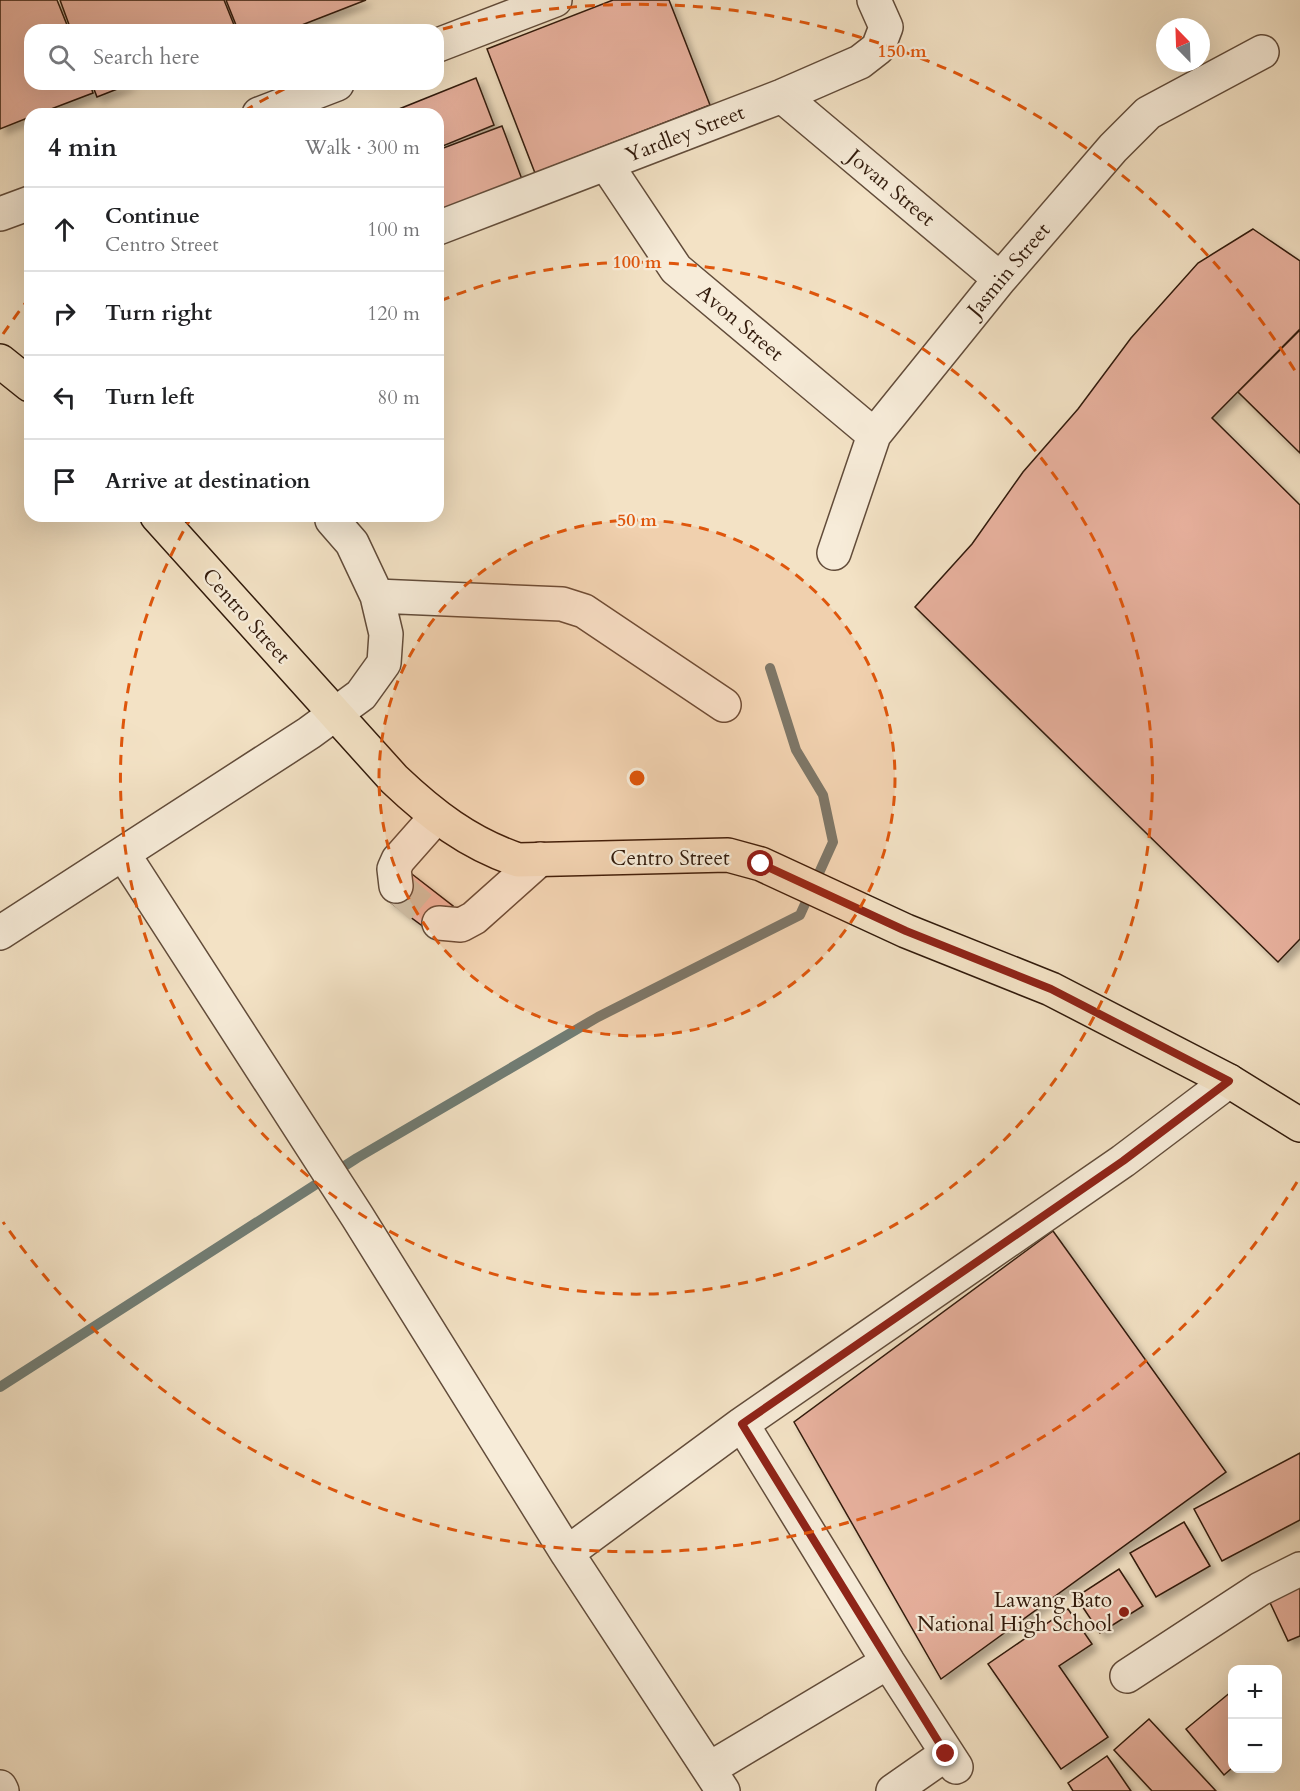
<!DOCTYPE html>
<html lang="en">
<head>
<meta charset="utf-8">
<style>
  :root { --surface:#fff; --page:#f2f2f2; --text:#202124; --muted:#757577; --line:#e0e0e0 }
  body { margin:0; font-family:Cardo,serif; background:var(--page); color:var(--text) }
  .controls { position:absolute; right:18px; bottom:18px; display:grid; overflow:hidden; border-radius:12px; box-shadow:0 6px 24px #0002 }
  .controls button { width:54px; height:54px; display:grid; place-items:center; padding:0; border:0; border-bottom:2px solid var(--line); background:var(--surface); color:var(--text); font:30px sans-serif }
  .compass { position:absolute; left:1156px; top:18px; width:54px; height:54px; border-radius:50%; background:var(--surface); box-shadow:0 6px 24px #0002; rotate:337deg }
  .stop { position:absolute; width:18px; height:18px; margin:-14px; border:4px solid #8f2418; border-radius:50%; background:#fff }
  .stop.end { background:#8f2418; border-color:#fff; box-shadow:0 2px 6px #0008 }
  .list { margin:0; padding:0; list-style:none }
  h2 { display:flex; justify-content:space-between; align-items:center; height:78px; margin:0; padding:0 24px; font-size:26px }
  h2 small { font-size:20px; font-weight:400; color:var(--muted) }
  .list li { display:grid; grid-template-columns:39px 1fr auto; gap:18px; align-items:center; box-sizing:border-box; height:84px; padding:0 24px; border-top:2px solid var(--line) }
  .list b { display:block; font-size:22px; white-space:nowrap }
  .list p { margin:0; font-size:20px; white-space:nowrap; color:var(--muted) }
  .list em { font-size:20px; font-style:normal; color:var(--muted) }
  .icon { flex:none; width:33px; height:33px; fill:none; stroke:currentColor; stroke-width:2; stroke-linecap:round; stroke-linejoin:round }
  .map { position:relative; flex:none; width:1300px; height:1791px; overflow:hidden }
  .search { position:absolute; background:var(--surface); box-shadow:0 6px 24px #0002; left:24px; top:24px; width:420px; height:66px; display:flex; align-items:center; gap:15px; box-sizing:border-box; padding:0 21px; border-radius:18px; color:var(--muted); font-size:22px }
  .panel { position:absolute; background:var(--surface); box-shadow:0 6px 24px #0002; left:24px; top:108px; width:420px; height:414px; border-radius:18px }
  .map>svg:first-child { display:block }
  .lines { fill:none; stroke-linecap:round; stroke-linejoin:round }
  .stream { stroke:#717c73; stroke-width:10 }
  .building { fill:#e8b19e; stroke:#311a0b; stroke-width:1.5; filter:url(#shadow) }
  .minor-tunnel { stroke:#ccbaa0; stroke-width:33; stroke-dasharray:33 16; stroke-linecap:butt }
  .minor-casing { stroke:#624c3a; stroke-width:36 }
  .major-casing { stroke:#311a0b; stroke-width:36 }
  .minor { stroke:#f7ecd9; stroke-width:33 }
  .major { stroke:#f3e2c5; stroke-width:33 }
  .route { stroke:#8f2418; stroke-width:8 }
  .ring { fill:none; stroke:#df560c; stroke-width:3; stroke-dasharray:10 8 }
  .poi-dot { fill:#8f2418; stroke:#f7ecd9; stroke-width:2 }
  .labels { text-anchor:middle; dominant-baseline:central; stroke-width:4.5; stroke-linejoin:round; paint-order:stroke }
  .street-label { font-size:21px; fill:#311a0b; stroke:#f7ecd9 }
  .poi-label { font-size:21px; fill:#311a0b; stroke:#f7ecd9; text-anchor:end }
  .centre { fill:#df560c; stroke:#f7ecd9; stroke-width:3 }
  .ring-label { font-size:18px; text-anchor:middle; font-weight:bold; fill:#df560c; stroke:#f7ecd9; stroke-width:4.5; stroke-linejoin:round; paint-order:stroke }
</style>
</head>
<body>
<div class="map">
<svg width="1300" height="1791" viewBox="0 0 1300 1791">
  <defs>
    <filter id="shadow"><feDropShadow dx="5.5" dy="5.5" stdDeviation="3" flood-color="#0004"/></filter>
  </defs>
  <rect width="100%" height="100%" fill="#f3e2c5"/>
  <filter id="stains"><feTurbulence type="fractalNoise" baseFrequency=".00333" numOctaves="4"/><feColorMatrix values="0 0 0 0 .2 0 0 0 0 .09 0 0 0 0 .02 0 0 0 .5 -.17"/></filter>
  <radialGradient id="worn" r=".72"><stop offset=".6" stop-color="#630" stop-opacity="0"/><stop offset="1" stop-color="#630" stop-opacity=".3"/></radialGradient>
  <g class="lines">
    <path class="stream" d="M 0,1387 L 357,1158 L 598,1017 L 800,915 L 833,842 L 823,795 L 796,750 L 770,668"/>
  </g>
  <path class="building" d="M 0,0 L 57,0 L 69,30 L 30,30 L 30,84 L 90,84 L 93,93 L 38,114 L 30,114 L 30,117 L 0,129 Z
    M 60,0 L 224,0 L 236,30 L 71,30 Z
    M 226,0 L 366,0 L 289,30 L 238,30 Z
    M 613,0 L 669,0 L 710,105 L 535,173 L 487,49 Z
    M 476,78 L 494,125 L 438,148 L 438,114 L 401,114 L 399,109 Z
    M 92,84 L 130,84 L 97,97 Z
    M 502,126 L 523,182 L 438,215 L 438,150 Z
    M 1253,229 L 1300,261 L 1300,329 L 1212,418 L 1300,505 L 1300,939 L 1278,962 L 915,607 L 972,544 L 1023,472 L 1078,409 L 1131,338 L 1198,263 Z
    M 1300,330 L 1300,453 L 1238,392 Z
    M 408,871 L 453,906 L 432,933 L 386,899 Z
    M 1053,1231 L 1226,1472 L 941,1679 L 794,1422 Z
    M 1300,1453 L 1300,1520 L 1222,1561 L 1194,1509 Z
    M 1184,1522 L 1210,1566 L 1156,1597 L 1130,1553 Z
    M 1119,1569 L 1143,1606 L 1100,1633 L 1076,1597 Z
    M 1300,1579 L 1300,1636 L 1288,1641 L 1266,1594 Z
    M 1068,1609 L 1092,1644 L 1059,1666 L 1108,1737 L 1061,1769 L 988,1664 Z
    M 1232,1691 L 1232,1768 L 1224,1775 L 1186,1729 Z
    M 1149,1719 L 1216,1791 L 1152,1791 L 1114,1750 Z
    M 1107,1756 L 1131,1791 L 1073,1791 L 1068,1783 Z"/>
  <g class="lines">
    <path class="minor-tunnel" d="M 396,886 L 439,923"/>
    <defs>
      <path id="minor" d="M 438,45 L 555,0
        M 782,96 L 1000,279
        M 259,114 L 337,84
        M 606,164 L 676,269 L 874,435
        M 0,214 L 30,203
        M 438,228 L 782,96 L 860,62 L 878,48 L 886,27 L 874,0
        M 834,553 L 874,435 L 1000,279 L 1113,148 L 1148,113 L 1262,52
        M 377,596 L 562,604 L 584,611 L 724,705
        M 124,855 L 357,1216 L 567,1553 L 723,1791
        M 396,886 L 394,869 L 398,860 L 436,817
        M 439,923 L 461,925 L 474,918 L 540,859
        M 0,933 L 309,733 L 361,695 L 384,663 L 386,634 L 377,596 L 352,543 L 332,520
        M 742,1424 L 888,1662 L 956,1767
        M 567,1553 L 742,1424 L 1123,1161 L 1229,1081
        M 1127,1676 L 1260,1589 L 1300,1569
        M 709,1769 L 888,1662
        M 0,1787 L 2,1791
        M 893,1791 L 946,1754"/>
      <path id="major" d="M 0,361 L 30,385
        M 157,516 L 394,779 C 432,815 468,843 518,860 L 728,855 L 761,864 L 906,931 L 1051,989 L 1229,1081 L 1300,1125"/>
    </defs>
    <use href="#minor" class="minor-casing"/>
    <use href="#major" class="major-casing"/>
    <use href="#minor" class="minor"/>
    <use href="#major" class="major"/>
  </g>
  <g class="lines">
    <path class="route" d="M 761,864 L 906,931 L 1051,989 L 1229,1081 L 1123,1161 L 742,1424 L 946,1754"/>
  </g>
  <circle cx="637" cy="778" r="258" fill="#df560c" fill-opacity=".12"/>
  <g class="ring">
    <circle cx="637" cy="778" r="258"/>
    <path d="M440 301A516 516 0 1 1 192 516"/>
    <path d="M1297 1182A774 774 0 0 1 3 1222M3 334A774 774 0 0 1 27 301M244 111A774 774 0 0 1 292 85M443 29A774 774 0 0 1 1297 374"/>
  </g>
  <circle class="poi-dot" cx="1124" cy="1612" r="6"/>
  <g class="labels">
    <g class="street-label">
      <text transform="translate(685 134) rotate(-21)">Yardley Street</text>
      <text transform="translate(891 188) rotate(40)">Jovan Street</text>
      <text transform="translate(1009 270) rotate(-50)">Jasmin Street</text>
      <text transform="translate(740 323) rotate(40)">Avon Street</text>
      <text transform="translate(246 616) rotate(48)">Centro Street</text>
      <text x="670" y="858">Centro Street</text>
    </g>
    <g class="poi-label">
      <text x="1112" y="1600">Lawang Bato<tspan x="1112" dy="24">National High School</tspan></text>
    </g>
  </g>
  <circle cx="637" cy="778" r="9" class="centre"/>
  <g class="ring-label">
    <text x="902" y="57">150 m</text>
    <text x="637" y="268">100 m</text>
    <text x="637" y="526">50 m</text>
  </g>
  <rect width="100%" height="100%" filter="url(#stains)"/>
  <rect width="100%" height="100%" fill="url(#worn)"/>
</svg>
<div class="controls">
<button>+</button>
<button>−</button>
</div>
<svg class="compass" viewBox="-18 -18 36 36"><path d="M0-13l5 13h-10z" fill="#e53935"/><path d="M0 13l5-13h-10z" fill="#757577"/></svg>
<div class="stop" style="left:761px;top:864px"></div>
<div class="stop end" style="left:946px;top:1754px"></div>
<div class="search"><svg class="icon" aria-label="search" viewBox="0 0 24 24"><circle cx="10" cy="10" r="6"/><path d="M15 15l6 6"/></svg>Search here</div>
<section class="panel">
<h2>4 min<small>Walk · 300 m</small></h2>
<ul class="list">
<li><svg class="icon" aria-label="ahead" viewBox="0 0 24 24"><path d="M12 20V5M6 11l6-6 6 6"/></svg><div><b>Continue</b><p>Centro Street</p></div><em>100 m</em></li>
<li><svg class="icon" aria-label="right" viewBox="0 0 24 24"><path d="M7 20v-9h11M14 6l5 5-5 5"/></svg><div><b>Turn right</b></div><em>120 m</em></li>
<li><svg class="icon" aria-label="left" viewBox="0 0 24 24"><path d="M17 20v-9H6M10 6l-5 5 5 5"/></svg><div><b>Turn left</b></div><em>80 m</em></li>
<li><svg class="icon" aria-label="arrive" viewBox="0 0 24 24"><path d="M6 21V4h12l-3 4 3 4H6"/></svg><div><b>Arrive at destination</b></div></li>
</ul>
</section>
</div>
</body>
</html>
